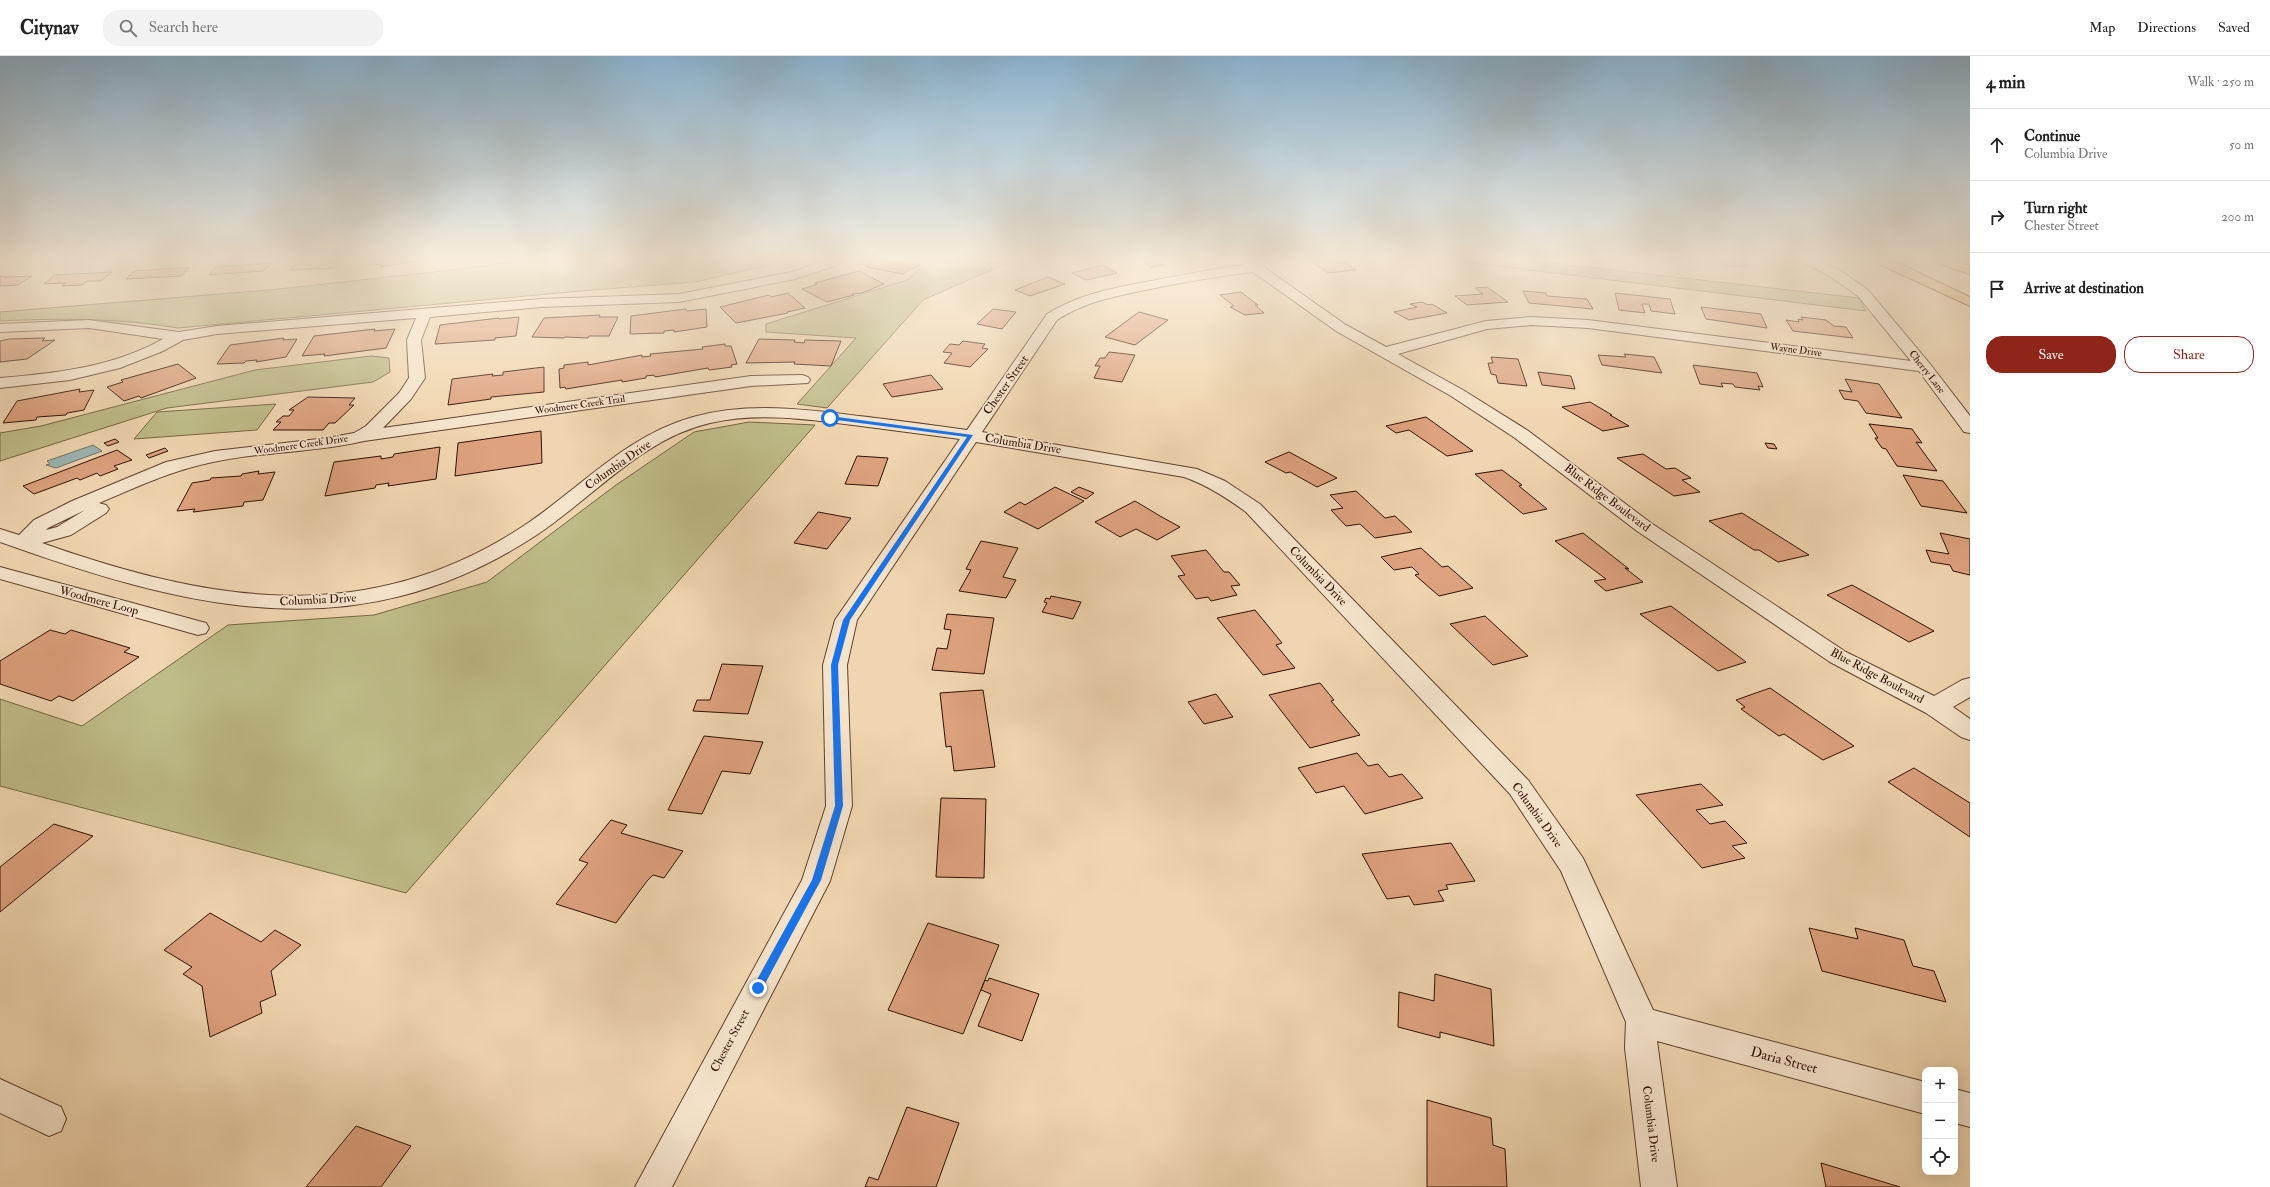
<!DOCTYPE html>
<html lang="en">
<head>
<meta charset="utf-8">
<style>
  :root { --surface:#fff; --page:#f2f2f2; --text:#222; --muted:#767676; --line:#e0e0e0; --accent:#8f2418 }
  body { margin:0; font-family:"IM FELL Double Pica",serif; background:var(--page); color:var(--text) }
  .controls { position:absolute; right:12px; bottom:12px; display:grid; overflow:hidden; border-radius:8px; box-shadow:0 4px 16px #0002 }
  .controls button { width:36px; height:36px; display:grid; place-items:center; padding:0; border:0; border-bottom:1px solid var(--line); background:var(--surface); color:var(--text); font:20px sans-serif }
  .stop { position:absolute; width:12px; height:12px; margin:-9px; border:3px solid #1a73e8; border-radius:50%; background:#fff }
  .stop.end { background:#1a73e8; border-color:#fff; box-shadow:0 1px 4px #0008 }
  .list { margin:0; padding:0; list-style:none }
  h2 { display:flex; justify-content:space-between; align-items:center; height:52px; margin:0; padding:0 16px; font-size:17px }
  h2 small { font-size:13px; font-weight:400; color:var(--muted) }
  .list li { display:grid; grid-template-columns:26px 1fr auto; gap:12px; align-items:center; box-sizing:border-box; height:72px; padding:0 16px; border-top:1px solid var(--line) }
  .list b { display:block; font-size:15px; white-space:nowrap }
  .list p { margin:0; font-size:13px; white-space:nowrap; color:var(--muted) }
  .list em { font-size:13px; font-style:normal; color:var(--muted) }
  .actions { display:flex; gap:8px; padding:12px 16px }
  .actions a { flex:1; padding:9px 0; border:1px solid var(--accent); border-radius:16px; text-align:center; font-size:14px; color:var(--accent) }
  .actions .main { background:var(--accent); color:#fff }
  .icon { flex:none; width:22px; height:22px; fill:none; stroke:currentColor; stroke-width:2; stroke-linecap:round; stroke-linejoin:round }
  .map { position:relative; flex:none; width:1970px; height:1131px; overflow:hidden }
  header { display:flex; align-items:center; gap:24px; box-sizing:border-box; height:56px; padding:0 20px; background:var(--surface); border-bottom:1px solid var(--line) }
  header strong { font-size:19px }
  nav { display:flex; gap:22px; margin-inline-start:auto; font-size:14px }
  .search { width:280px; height:36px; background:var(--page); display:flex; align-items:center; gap:10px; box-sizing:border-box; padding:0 14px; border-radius:16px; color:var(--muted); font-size:15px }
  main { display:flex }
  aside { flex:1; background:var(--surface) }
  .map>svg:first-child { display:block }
  .green { fill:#bebc88; stroke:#776646 }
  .water { fill:#9db7b4; stroke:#71746e }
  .building { fill:#dea27e; stroke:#300f04 }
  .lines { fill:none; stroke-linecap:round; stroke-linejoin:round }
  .street-casing { stroke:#60412f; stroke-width:2 }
  .highway-casing { stroke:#300f04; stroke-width:2 }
  .street { fill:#f5e4cc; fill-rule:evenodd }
  .highway { fill:#e8bb78; fill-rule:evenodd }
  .route { fill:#1a73e8 }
  .labels { text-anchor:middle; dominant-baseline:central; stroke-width:3.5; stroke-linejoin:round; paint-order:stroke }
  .far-street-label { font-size:10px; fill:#300f04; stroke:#f5e4cc }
  .street-label { font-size:12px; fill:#300f04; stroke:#f5e4cc }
  .near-street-label { font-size:14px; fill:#300f04; stroke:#f5e4cc }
</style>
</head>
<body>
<header>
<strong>Citynav</strong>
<div class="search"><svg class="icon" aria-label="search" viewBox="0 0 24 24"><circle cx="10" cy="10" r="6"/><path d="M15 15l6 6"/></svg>Search here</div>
<nav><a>Map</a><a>Directions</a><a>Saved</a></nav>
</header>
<main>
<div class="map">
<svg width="1970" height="1131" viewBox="0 0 1970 1131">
  <rect width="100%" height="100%" fill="#f0d6b0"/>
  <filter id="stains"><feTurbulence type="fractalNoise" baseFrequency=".005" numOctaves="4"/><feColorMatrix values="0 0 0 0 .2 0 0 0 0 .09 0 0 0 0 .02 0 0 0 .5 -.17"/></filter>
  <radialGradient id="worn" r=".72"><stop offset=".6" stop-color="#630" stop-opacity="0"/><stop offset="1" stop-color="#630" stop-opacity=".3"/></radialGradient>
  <path class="green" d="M 517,205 L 787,205 L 695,226 L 581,235 L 178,272 C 118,262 60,262 0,265 L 0,256 L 269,234 L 462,213 Z
    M 929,205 L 1012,205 L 923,244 L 827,352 L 797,348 L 856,282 L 766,276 L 766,268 L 907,224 Z
    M 1455,205 L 1533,205 L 1859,242 L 1866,255 Z
    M 371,300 L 389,302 L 390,316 L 373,326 L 167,352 L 0,405 L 0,377 L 41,370 L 255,314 Z
    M 276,348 L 257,374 L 134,383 L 157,356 Z
    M 749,366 L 815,369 L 406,837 L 0,730 L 0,643 L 82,670 L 228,569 L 374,559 L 487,526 L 616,429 L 694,376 Z"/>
  <path class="water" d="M 93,389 L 102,395 L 56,412 L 46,409 L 50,408 L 47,405 Z"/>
  <path class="building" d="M 299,205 L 340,205 L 334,212 L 290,214 Z
    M 371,205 L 419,205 L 380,211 L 382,208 L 369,209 Z
    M 873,205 L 925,205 L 920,205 L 916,208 L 920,209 L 914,213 L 911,212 L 903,218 L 866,211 L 875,205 Z
    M 1141,205 L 1166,205 L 1159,206 L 1163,209 L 1151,211 Z
    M 1311,205 L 1345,206 L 1356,214 L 1328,217 Z
    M 1718,205 L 1741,205 L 1748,210 L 1725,210 Z
    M 271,207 L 263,215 L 209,219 L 216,211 Z
    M 1102,209 L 1117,217 L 1086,224 L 1072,217 Z
    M 180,212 L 189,212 L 181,220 L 126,223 L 134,215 Z
    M 859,215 L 884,228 L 862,237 L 852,238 L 854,239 L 827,246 L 802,233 L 818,228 L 815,227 Z
    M 112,216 L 101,225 L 87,225 L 82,229 L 62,230 L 66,227 L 44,228 L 55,219 Z
    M 0,220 L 7,221 L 32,220 L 18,229 L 0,230 Z
    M 1048,221 L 1065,228 L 1030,240 L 1015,234 Z
    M 1487,231 L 1508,246 L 1467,249 L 1455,240 L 1483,238 L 1475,232 Z
    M 1523,235 L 1546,237 L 1547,240 L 1587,243 L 1593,253 L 1529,247 Z
    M 1241,236 L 1258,249 L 1255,249 L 1264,257 L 1245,259 L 1230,251 L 1234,250 L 1220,239 Z
    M 788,237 L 805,252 L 787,256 L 788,257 L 736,267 L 720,251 L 769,239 L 771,241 Z
    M 1615,237 L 1670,243 L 1675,258 L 1651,255 L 1649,248 L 1642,248 L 1645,257 L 1619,254 Z
    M 1422,246 L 1428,249 L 1432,248 L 1447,257 L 1409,264 L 1394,256 L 1417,251 L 1410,248 Z
    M 1701,251 L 1761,258 L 1767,272 L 1706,263 Z
    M 686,253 L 687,255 L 706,253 L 707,271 L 674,276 L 674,274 L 664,275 L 664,277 L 630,278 L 631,260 Z
    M 993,253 L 1016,256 L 1002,273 L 977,268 Z
    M 1139,256 L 1168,264 L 1135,289 L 1105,281 Z
    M 600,259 L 599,261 L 618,261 L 609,280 L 589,280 L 588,282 L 565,281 L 564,282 L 532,281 L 544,262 Z
    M 519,261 L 516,280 L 495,282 L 495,284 L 435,288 L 440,269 L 499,262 L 499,263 Z
    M 1801,261 L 1826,264 L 1834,270 L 1846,271 L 1853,282 L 1793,275 L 1786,264 L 1799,266 L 1798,263 L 1803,264 Z
    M 375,273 L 374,275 L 395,273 L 386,292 L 324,300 L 325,298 L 302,300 L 314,280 Z
    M 45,282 L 42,285 L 55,284 L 27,303 L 0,306 L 0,285 L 9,283 Z
    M 284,282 L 283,284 L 297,283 L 286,301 L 256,306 L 257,304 L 246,305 L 244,307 L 217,308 L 230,289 Z
    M 759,283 L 795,284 L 794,286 L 804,287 L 805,284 L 841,285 L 831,310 L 794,308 L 795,306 L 746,307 Z
    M 963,285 L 985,288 L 982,292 L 988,293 L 970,311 L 944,307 L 952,297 L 943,296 L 950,288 L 959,289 Z
    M 725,288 L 725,290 L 731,290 L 737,308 L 731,309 L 732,311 L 709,314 L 708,312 L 655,321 L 654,319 L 646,320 L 646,322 L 622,326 L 622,324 L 566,333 L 565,331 L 560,332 L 559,313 L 564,312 L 564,309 L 588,306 L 588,309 L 642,299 L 642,301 L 651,300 L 650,298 L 703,293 L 702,291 Z
    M 1109,296 L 1135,299 L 1122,326 L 1094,322 L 1100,310 L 1095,310 L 1100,302 L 1105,302 Z
    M 1624,298 L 1654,301 L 1662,317 L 1602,309 L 1598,299 L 1626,301 Z
    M 1491,301 L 1518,303 L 1527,330 L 1498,327 L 1496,319 L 1491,318 L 1488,307 L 1493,307 Z
    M 178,308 L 196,322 L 141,342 L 139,340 L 124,345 L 107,331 L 123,326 L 121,324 Z
    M 1693,309 L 1757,317 L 1763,331 L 1758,330 L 1760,334 L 1735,331 L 1733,328 L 1721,327 L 1723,331 L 1700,328 Z
    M 544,311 L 544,336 L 491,341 L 491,343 L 448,349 L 452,323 L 493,318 L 492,320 L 503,319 L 503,316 Z
    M 1538,316 L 1571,320 L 1575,333 L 1542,329 Z
    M 931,319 L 943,333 L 892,341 L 883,328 Z
    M 1845,323 L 1879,328 L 1902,362 L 1866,357 L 1858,345 L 1844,343 L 1839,334 L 1852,336 Z
    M 80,333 L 79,336 L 94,334 L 84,354 L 67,357 L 66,359 L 37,361 L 36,364 L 3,367 L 17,345 Z
    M 308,341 L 355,342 L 349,349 L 354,349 L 335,367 L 329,367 L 323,374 L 273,374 L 281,366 L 276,366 L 283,360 L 289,360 L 294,354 L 289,354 Z
    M 1590,346 L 1612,359 L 1610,359 L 1629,370 L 1603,375 L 1562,351 Z
    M 1426,361 L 1473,395 L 1447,400 L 1409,374 L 1396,377 L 1386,370 Z
    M 1869,368 L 1912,373 L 1922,387 L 1916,386 L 1937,415 L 1897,410 L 1886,393 L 1882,392 L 1875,382 L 1878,382 Z
    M 541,375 L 542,407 L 455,420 L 458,387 Z
    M 115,383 L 119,386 L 108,390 L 104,387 Z
    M 1765,387 L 1774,388 L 1777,393 L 1768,392 Z
    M 440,391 L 436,423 L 388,430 L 389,427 L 376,429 L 375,432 L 325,440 L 334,406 L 381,400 L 381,403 L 393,401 L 394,398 Z
    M 165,392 L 168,395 L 149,402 L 146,399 Z
    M 117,394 L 132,404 L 114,410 L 118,413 L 100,420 L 97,417 L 80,424 L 77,422 L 34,438 L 23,430 Z
    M 1289,396 L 1337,422 L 1317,431 L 1290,416 L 1286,417 L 1265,406 Z
    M 1643,398 L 1666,413 L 1675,412 L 1691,422 L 1682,424 L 1700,436 L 1674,440 L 1617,402 Z
    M 857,400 L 888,402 L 878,430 L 845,428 Z
    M 1502,414 L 1522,429 L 1519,430 L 1547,453 L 1523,458 L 1475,418 Z
    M 259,415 L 258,418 L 275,416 L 263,444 L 244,446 L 243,450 L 193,456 L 195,453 L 177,455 L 192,427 L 210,424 L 211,422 L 241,420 L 242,418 Z
    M 1903,419 L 1943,425 L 1967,457 L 1921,450 Z
    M 1055,431 L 1084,445 L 1038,473 L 1004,456 L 1020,446 L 1025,449 Z
    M 1079,431 L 1094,437 L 1086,443 L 1071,436 Z
    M 1356,435 L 1385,462 L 1395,460 L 1412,476 L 1375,482 L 1360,468 L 1346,470 L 1331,454 L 1343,452 L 1330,439 Z
    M 1135,445 L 1160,460 L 1180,471 L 1157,484 L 1136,473 L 1120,481 L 1095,466 Z
    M 818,456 L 851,462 L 827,493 L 794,487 Z
    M 1742,457 L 1809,499 L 1778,506 L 1759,494 L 1754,494 L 1709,465 Z
    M 1583,477 L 1629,513 L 1625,512 L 1643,526 L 1606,535 L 1594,525 L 1606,523 L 1555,485 Z
    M 1940,477 L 1970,483 L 1970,519 L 1953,515 L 1950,509 L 1931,506 L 1926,494 L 1949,498 Z
    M 981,485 L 1018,492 L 1003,521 L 1016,524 L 1006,542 L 959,535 L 971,514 L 966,513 Z
    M 1421,492 L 1442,511 L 1448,510 L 1473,532 L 1439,540 L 1415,519 L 1419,518 L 1412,511 L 1394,514 L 1381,501 Z
    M 1206,494 L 1224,516 L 1229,516 L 1240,529 L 1231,530 L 1237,539 L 1211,545 L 1208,541 L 1196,543 L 1178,520 L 1185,519 L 1171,500 Z
    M 1852,529 L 1934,575 L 1909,586 L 1827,539 Z
    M 1051,540 L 1081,546 L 1073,563 L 1042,556 L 1047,547 L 1044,546 L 1046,542 L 1050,543 Z
    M 1671,550 L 1746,606 L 1718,615 L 1640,558 Z
    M 1255,554 L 1282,587 L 1276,589 L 1295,612 L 1263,619 L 1217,562 Z
    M 947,558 L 994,562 L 984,618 L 932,614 L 937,592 L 947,593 L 951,574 L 944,573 Z
    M 1485,560 L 1528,600 L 1493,609 L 1450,568 Z
    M 50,574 L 65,578 L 71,574 L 130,592 L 124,596 L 139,601 L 73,645 L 59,640 L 51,645 L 0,628 L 0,605 Z
    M 722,608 L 763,610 L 748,658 L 693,655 L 697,644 L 710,644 Z
    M 1320,627 L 1334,644 L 1331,645 L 1360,679 L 1310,692 L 1269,639 Z
    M 1770,632 L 1854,690 L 1823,704 L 1784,678 L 1779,680 L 1741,653 L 1745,651 L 1736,644 Z
    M 983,634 L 995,711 L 954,715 L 951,690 L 946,691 L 940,637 Z
    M 1216,638 L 1233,661 L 1204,668 L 1188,646 Z
    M 704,680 L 763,686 L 750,718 L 722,715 L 702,758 L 668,754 Z
    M 1357,697 L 1368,710 L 1378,708 L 1389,721 L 1402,718 L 1423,742 L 1365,758 L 1344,730 L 1316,737 L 1298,712 Z
    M 1914,712 L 1970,747 L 1970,781 L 1888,726 Z
    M 1701,728 L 1723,749 L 1696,754 L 1710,768 L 1725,765 L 1747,787 L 1732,790 L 1745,802 L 1702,812 L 1636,739 Z
    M 941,742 L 986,743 L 984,822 L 936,821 Z
    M 611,764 L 627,769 L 621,777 L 683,795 L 664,822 L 653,819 L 647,825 L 616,867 L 556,848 L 588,807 L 579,804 Z
    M 54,768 L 93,780 L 0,856 L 0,811 Z
    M 1451,787 L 1475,825 L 1446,829 L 1448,833 L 1438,835 L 1444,845 L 1414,849 L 1409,840 L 1387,843 L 1362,798 Z
    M 210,857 L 261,886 L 275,874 L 301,889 L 271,915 L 276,939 L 260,946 L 262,957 L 210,981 L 202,930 L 183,918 L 192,911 L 164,894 Z
    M 928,867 L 999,889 L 963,978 L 888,954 Z
    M 1809,872 L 1858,883 L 1855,872 L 1904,884 L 1913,910 L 1934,915 L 1946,946 L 1822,915 Z
    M 1435,918 L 1491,933 L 1494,990 L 1440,976 L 1440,982 L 1398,971 L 1399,936 L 1434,945 Z
    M 989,922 L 1039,938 L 1022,985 L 978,970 L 991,938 L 981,934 L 985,924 L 988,925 Z
    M 1427,1044 L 1491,1062 L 1493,1089 L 1505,1093 L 1507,1131 L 1427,1131 Z
    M 907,1051 L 959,1067 L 936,1131 L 865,1131 L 869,1121 L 878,1124 Z
    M 356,1070 L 411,1090 L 381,1131 L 306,1131 Z
    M 1821,1107 L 1900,1131 L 1826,1131 Z"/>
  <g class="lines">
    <defs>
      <path id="street" d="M 823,205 L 842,205 L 840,208 L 795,223 L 679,246 L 541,251 L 430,261 L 421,284 L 425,322 L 411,343 L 383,372 L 751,320 L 802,319 L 808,321 L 810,324 L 808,327 L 751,330 L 364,385 C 314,397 263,395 213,406 C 173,414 137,431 99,447 L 106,449 L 109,453 L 106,457 L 71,479 L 42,487 C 212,547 370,574 528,467 C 582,430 628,379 693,361 C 748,346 803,353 859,360 C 895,364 931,369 967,374 L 1047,258 C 1079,238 1114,232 1151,225 C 1182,219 1212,213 1244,209 L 1241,205 L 1255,205 L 1264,208 L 1265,212 L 1346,269 L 1386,291 L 1486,265 L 1531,261 L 1588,264 L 1911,305 L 1858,240 L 1831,221 L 1801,205 L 1818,205 L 1841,215 L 1868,234 L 1930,308 L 1970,360 L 1970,377 L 1964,376 L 1919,315 L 1588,272 L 1531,269 L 1487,273 L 1398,298 L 1463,334 L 1527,374 L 1651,467 L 1846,596 L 1934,640 L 1962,624 L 1970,622 L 1970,641 L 1953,651 L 1970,663 L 1970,684 L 1961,681 L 1926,657 L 1830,606 L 1637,475 L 1515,382 L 1451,340 L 1336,275 L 1253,216 C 1218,220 1184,226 1150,233 C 1117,240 1086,245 1057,264 L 982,376 L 1197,413 L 1225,425 L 1260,448 L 1528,724 L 1583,802 L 1653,954 L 1925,1026 L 1925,1058 L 1657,985 L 1677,1131 L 1641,1131 L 1625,992 L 1626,966 L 1561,815 L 1510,738 L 1246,456 C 1227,442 1207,429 1184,421 L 976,386 L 857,564 L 847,609 L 852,750 L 830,825 L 672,1131 L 635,1131 L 802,824 L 826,750 L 823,609 L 835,564 L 960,383 C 924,378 889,374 853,369 C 806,363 757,356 710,367 C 641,383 593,442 535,480 C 355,597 188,553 0,486 L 0,473 L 19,479 L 34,464 L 72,445 L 166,406 L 215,395 L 327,382 L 354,377 L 366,370 L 399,337 L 409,322 L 407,284 L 416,262 L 217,278 L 183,284 L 163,295 L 120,312 L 70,324 L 0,332 L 0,322 C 57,317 113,311 163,283 L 89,272 L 0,276 L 0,268 L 89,264 L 179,276 L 217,270 L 541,243 L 679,238 L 792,216 ZM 85,454 L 57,471 L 46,474 L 48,472 Z
        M 0,511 L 206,567 L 209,572 L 206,577 L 198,579 L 0,523 Z
        M 0,1023 L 61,1051 L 66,1063 L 61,1075 L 49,1080 L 0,1057 Z
        M 1955,1033 L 1970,1037 L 1970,1071 L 1955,1067 Z"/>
      <path id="highway" d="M 1877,205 L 1894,205 L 1970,241 L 1970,250 L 1879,208 Z
        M 1937,205 L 1956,205 L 1970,210 L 1970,218 L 1939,208 Z"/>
    </defs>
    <use href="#street" class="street-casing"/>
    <use href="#highway" class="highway-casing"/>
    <use href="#street" class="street"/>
    <use href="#highway" class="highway"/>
  </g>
  <linearGradient id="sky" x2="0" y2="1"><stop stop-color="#8ab5d3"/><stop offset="0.56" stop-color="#f8eddb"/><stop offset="1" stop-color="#f8eddb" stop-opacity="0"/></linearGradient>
  <rect width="1970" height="363" fill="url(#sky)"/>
  <path class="route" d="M 830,360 L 973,379 L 850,564 L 838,609 L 843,750 L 821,824 L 761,935 L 758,936 L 754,935 L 754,929 L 812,824 L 835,750 L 831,609 L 843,564 L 967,381 L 829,363 Z"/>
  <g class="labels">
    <g class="far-street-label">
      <text transform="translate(1796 294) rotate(7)">Wayne Drive</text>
      <text transform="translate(1927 316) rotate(52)">Cherry Lane</text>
      <text transform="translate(580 349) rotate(-8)">Woodmere Creek Trail</text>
      <text transform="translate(301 389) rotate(-8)">Woodmere Creek Drive</text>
    </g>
    <g class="street-label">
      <text transform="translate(1006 329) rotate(-55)">Chester Street</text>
      <text transform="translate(1023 388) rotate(9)">Columbia Drive</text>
      <text transform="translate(618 409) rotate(-35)">Columbia Drive</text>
      <text transform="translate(1607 442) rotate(37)">Blue Ridge Boulevard</text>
      <text transform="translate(1318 520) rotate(46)">Columbia Drive</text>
      <text transform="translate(318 544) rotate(-3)">Columbia Drive</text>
      <text transform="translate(99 545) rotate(15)">Woodmere Loop</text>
      <text transform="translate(1877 620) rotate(28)">Blue Ridge Boulevard</text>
      <text transform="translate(1537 759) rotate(54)">Columbia Drive</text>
      <text transform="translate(730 985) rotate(-62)">Chester Street</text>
      <text transform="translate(1651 1068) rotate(83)">Columbia Drive</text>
    </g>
    <g class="near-street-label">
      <text transform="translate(1784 1004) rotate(15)">Daria Street</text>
    </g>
  </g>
  <rect width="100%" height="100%" filter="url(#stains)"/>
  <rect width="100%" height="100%" fill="url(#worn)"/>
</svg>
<div class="controls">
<button>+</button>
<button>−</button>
<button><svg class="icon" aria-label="locate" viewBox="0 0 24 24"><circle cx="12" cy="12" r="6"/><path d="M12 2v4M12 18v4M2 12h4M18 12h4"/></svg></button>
</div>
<div class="stop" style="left:830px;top:362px"></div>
<div class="stop end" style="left:758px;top:932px"></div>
</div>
<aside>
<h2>4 min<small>Walk · 250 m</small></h2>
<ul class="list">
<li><svg class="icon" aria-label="ahead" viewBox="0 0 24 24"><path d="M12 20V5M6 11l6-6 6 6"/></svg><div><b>Continue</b><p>Columbia Drive</p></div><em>50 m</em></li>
<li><svg class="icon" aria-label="right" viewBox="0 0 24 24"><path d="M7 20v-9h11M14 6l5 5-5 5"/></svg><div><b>Turn right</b><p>Chester Street</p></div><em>200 m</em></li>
<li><svg class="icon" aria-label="arrive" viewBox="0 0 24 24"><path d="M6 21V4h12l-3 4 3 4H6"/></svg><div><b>Arrive at destination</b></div></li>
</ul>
<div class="actions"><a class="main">Save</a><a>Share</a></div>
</aside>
</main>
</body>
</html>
